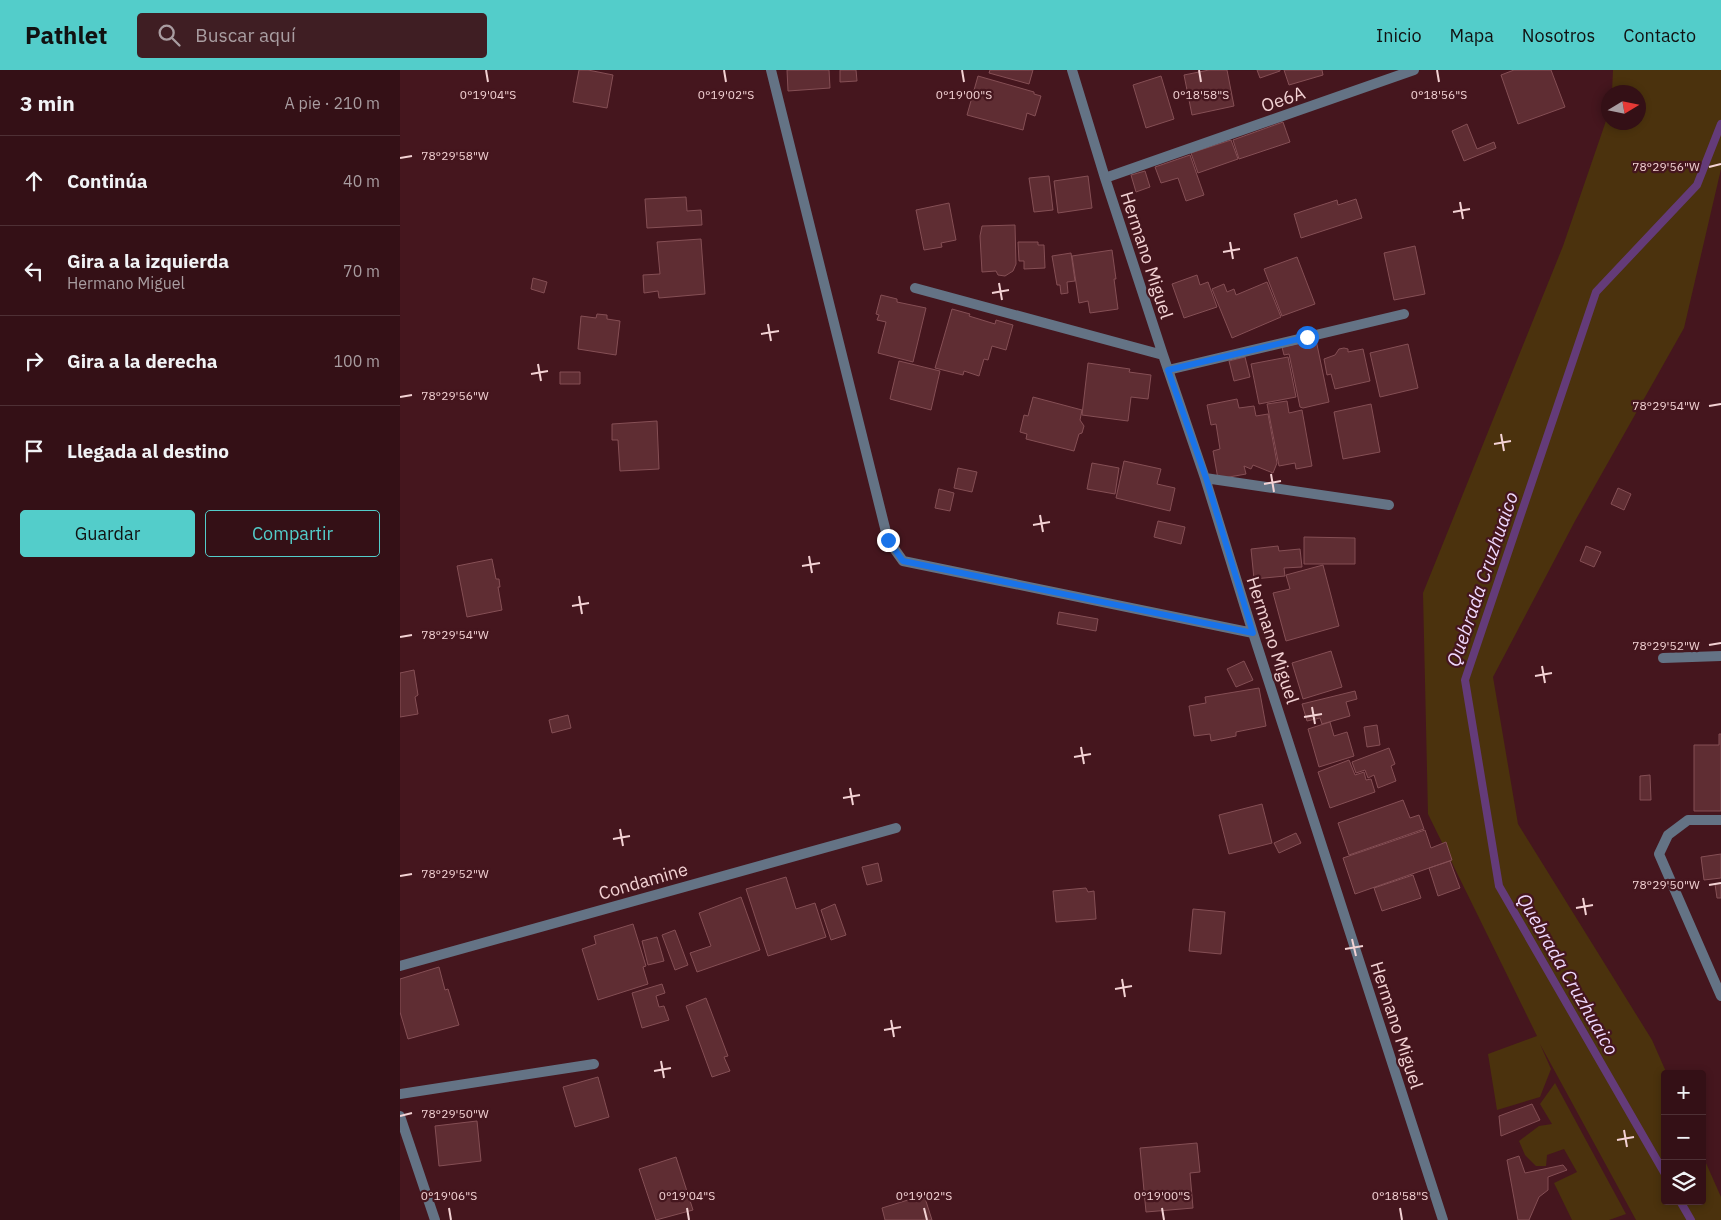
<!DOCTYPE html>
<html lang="es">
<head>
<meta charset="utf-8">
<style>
  :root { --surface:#341016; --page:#3f1e23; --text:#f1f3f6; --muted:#a99da1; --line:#4e3035; --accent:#53cdca }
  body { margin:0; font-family:"IBM Plex Sans",sans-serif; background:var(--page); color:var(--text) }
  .controls { position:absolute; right:15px; bottom:15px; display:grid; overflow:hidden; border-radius:5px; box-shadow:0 2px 8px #0003 }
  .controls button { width:45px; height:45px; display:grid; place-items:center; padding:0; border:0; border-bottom:1px solid var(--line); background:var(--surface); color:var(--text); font:25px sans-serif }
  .compass { position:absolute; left:1201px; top:15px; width:45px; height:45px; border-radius:50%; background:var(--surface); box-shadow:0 2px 8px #0003; rotate:80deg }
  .stop { position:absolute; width:15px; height:15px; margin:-11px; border:4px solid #1a73e8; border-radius:50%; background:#fff }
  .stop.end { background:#1a73e8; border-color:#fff; box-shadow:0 1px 5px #0008 }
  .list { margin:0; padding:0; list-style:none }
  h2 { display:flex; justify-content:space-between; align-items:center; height:65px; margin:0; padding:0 20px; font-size:21px }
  h2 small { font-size:16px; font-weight:400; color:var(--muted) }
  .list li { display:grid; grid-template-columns:32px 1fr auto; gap:15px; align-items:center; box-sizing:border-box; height:90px; padding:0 20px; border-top:1px solid var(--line) }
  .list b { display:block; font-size:19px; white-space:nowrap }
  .list p { margin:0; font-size:16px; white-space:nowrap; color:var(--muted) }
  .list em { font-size:16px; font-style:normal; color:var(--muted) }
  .actions { display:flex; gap:10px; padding:15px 20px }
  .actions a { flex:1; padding:11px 0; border:1px solid var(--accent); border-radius:5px; text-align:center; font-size:18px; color:var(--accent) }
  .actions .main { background:var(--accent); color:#111 }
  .icon { flex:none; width:28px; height:28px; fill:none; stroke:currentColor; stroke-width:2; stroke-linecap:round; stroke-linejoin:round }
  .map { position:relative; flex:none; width:1321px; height:1150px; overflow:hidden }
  header { display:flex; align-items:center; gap:30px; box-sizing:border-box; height:70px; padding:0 25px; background:var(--accent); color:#111 }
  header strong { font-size:24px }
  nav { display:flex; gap:28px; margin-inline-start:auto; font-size:18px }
  .search { width:350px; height:45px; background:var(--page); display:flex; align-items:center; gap:12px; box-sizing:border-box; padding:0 18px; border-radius:5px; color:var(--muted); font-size:19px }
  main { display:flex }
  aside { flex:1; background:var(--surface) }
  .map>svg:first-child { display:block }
  .green { fill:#4b320d }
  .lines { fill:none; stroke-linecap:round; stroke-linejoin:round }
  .stream { stroke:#643b79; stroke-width:8 }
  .building { fill:#5f2d33; stroke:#854f55 }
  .minor { stroke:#647385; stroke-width:10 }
  .route { stroke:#1a73e8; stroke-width:6 }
  .ticks { fill:none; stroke:#f3d2d4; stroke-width:2 }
  .labels { text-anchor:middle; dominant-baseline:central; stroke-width:4.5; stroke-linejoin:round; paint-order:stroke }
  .street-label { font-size:18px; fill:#f3d2d4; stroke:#45161e }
  .water-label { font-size:19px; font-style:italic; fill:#f0d9fe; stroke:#45161e }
  .ticks-label { font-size:12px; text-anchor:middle; fill:#f3d2d4; stroke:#45161e; stroke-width:4.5; stroke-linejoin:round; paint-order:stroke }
</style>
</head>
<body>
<header>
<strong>Pathlet</strong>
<div class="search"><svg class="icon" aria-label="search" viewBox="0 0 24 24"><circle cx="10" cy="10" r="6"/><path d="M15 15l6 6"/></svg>Buscar aquí</div>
<nav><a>Inicio</a><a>Mapa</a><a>Nosotros</a><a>Contacto</a></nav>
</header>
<main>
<aside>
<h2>3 min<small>A pie · 210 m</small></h2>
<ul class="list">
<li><svg class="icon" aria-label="ahead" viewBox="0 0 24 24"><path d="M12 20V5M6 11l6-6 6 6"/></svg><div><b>Continúa</b></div><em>40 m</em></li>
<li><svg class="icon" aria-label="left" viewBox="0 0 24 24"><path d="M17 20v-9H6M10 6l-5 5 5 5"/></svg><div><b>Gira a la izquierda</b><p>Hermano Miguel</p></div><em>70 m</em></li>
<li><svg class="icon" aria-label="right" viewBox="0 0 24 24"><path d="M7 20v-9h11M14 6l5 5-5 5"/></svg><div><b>Gira a la derecha</b></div><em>100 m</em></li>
<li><svg class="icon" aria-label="arrive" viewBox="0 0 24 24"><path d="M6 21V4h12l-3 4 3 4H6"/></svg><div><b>Llegada al destino</b></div></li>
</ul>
<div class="actions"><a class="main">Guardar</a><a>Compartir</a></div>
</aside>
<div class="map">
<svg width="1321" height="1150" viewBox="0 0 1321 1150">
  <rect width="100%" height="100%" fill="#45161e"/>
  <path class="green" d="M 1213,0 L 1321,0 L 1321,99 L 1284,258 L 1175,451 L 1093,607 L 1118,754 L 1252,970 L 1267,1004 L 1265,1004 L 1265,1131 L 1302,1131 L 1302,1084 L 1321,1127 L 1321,1150 L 1236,1150 L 1140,974 L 1151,999 L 1140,1027 L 1097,1040 L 1088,984 L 1137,966 L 1028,744 L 1023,523 L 1163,176 L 1208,45 L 1208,52 L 1238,52 L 1238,22 L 1212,22 Z
    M 1155,1013 L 1226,1144 L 1209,1150 L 1172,1150 L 1154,1113 L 1177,1102 L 1164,1079 L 1147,1085 L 1146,1096 L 1136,1096 L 1125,1085 L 1119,1071 L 1139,1056 L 1152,1054 L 1140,1034 Z"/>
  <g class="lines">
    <path class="stream" d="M 1265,1104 L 1099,816 L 1065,610 L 1196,222 L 1297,115 L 1321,54
      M 1280,1131 L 1291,1150"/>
  </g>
  <path class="building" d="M 179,0 L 188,0 L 213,5 L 207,38 L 173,32 Z
    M 387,0 L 429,0 L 430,18 L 388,21 Z
    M 440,0 L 456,0 L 457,11 L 440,12 Z
    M 590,0 L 633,0 L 629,14 L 589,3 Z
    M 809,0 L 827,0 L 834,36 L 792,45 L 784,5 Z
    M 857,0 L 880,0 L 880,1 L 860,8 Z
    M 884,0 L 922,0 L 923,5 L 889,15 Z
    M 1114,0 L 1151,0 L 1165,37 L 1118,54 L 1101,5 Z
    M 578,6 L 634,22 L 634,24 L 641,26 L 635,46 L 627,43 L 623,60 L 567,45 Z
    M 761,6 L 774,49 L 746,58 L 733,15 Z
    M 883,52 L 890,72 L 839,89 L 833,70 Z
    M 1067,54 L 1077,79 L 1094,72 L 1096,78 L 1064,91 L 1052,61 Z
    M 831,70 L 838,89 L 798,103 L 791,83 Z
    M 790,85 L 804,125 L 786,131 L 778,108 L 761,113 L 755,97 Z
    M 745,101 L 750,117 L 736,122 L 731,105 Z
    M 649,106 L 653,140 L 634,142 L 629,108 Z
    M 688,106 L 692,138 L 658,143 L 654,111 Z
    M 286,127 L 287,141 L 301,140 L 302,155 L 247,158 L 245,129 Z
    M 956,129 L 962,148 L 901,168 L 894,144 L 937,130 L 938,135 Z
    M 549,133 L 556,170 L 541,173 L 542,177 L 524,180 L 516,140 Z
    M 615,155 L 616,194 L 613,201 L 605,206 L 598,205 L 596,201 L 582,202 L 580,166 L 582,156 Z
    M 301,169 L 305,224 L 259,228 L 258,221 L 244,223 L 243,205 L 260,204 L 257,172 Z
    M 618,172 L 638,172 L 638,175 L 644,175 L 645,198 L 624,199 L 624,191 L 619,191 Z
    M 1015,176 L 1025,224 L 994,230 L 984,183 Z
    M 712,180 L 716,209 L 714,209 L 718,239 L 690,243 L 688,231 L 679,233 L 672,186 Z
    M 671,183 L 675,211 L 667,212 L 668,223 L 661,224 L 660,215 L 657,215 L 652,186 Z
    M 897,187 L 915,234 L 882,246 L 864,199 Z
    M 797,205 L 800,215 L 808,212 L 817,237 L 784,248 L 772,214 Z
    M 133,208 L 147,212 L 144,223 L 131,219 Z
    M 867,212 L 881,247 L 832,268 L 812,219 L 824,214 L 827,222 L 834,219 L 836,225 Z
    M 481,225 L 497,229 L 497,232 L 526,238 L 513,292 L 478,283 L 486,252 L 477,250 L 479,245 L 476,244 Z
    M 552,239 L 570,244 L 569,246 L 595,254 L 596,250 L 613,255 L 606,280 L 592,276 L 588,290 L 584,289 L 579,306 L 564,301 L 563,305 L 535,298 Z
    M 197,244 L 207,245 L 207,249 L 220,251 L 216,285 L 178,279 L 181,246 L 196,248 Z
    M 916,270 L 929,332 L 903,338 L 900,337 L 889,284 L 884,285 L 882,277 Z
    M 1008,274 L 1018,318 L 980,327 L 970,283 Z
    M 944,278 L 948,279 L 948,282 L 963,279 L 970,311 L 935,319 L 931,304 L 927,305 L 924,289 L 935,285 L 939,279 Z
    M 845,287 L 850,307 L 834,311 L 829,291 Z
    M 888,287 L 896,327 L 859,334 L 851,294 Z
    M 499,291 L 540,301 L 531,340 L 490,329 Z
    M 688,293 L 730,299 L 729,302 L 751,305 L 748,329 L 731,327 L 728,351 L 682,345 Z
    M 160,302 L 180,302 L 180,314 L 160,314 Z
    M 633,327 L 682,340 L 680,350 L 684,356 L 682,363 L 679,364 L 674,381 L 626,369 L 627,364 L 620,362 L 624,345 L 628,346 Z
    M 837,329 L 839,338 L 854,336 L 856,346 L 868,344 L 877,393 L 873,403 L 853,395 L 851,399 L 844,396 L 846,404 L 818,409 L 813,381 L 820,379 L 816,354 L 811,355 L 807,335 Z
    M 887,331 L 889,343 L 902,340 L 912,396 L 896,399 L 895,393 L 879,396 L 867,334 Z
    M 971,334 L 980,382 L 943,389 L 934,342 Z
    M 257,351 L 259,399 L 220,401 L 218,370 L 212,370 L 212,354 Z
    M 724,391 L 761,399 L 757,414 L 775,418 L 770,441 L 716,428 Z
    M 692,393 L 719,398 L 715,424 L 687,419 Z
    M 558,398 L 577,402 L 572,422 L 554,418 Z
    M 1218,418 L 1231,424 L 1224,440 L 1211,434 Z
    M 539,419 L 554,423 L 550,441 L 535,438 Z
    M 758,451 L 785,457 L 781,474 L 754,467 Z
    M 904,467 L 955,468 L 955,494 L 904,494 Z
    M 878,476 L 879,481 L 900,479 L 902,497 L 884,498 L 885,506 L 854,509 L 851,479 Z
    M 1186,476 L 1201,482 L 1194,497 L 1180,491 Z
    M 92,489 L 96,509 L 99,509 L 100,517 L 98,517 L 102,540 L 67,547 L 57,496 Z
    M 923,495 L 939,556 L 886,571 L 873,523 L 890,519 L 886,505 Z
    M 659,542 L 698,549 L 696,561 L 657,554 Z
    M 931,581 L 942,617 L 903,629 L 892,593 Z
    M 844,591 L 853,610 L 836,617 L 827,599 Z
    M 14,600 L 18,625 L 15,627 L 18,644 L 0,647 L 0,603 Z
    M 859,618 L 866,656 L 836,662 L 836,666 L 811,671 L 810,664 L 794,666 L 789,636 L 806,633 L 805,627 Z
    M 955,621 L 957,629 L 946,632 L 950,646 L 922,654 L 920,648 L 907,651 L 902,634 Z
    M 168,645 L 171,658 L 152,663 L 149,650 Z
    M 930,652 L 934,666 L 947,662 L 954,686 L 919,697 L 908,659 Z
    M 977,655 L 980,675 L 967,677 L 964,657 Z
    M 1319,664 L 1321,664 L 1321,741 L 1294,741 L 1294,675 L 1319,675 Z
    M 989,678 L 995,694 L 991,696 L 996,711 L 978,718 L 974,705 L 968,708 L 965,700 L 956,703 L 952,692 Z
    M 949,690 L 955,705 L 964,702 L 966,710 L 971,709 L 975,722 L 930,738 L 918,702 Z
    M 1250,705 L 1251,730 L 1240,730 L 1240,706 Z
    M 1003,730 L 1010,748 L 1019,745 L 1024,759 L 949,785 L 938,753 Z
    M 862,734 L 872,773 L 829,784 L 819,745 Z
    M 1025,760 L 1031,778 L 1046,772 L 1052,790 L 955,824 L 943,788 Z
    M 896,763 L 901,773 L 879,783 L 874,773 Z
    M 1321,784 L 1321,808 L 1304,810 L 1301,787 Z
    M 1050,791 L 1060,818 L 1038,826 L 1029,798 Z
    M 478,793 L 482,811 L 467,815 L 462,797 Z
    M 1013,805 L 1021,828 L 982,841 L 974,818 Z
    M 386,807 L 396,839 L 415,833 L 426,867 L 368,886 L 346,819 Z
    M 1321,813 L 1321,828 L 1317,828 L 1315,814 Z
    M 686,818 L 688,822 L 694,821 L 696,849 L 656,852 L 653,821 Z
    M 341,827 L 360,880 L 297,902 L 290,883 L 311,876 L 299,843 Z
    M 435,834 L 446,865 L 431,870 L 421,840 Z
    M 793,839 L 825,842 L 821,884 L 789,881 Z
    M 233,854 L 246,896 L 243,897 L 248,914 L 198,930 L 182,879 L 196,874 L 194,866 Z
    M 275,860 L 288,895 L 275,900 L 262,865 Z
    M 257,867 L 264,891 L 248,895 L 242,871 Z
    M 39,897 L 45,920 L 48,919 L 59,955 L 8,969 L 0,942 L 0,909 Z
    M 262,914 L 265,923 L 256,926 L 259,937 L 264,936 L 269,950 L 242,958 L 232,923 Z
    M 306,928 L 328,986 L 324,987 L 330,1001 L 312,1007 L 286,936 Z
    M 198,1007 L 209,1047 L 175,1057 L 163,1017 Z
    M 1132,1034 L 1140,1050 L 1101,1066 L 1099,1046 Z
    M 77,1051 L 81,1091 L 39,1096 L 35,1056 Z
    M 797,1073 L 800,1102 L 790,1103 L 793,1138 L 746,1142 L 740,1078 Z
    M 1119,1086 L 1125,1103 L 1163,1095 L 1167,1100 L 1148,1107 L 1148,1120 L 1139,1127 L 1129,1150 L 1118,1150 L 1107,1090 Z
    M 276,1087 L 293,1140 L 256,1150 L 239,1099 Z
    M 524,1125 L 532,1150 L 485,1150 L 482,1138 Z"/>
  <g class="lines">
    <path class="minor" d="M 371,0 L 488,470 L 503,491 L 853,563
      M 672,0 L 705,108 L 763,285 L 805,408 L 853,563 L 1043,1150
      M 705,108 L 1014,0
      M 515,218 L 763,285
      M 768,300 L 1004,244
      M 805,408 L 989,435
      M 1263,588 L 1321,586
      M 1321,750 L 1288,750 L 1268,765 L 1259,784 L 1321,926
      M 0,896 L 496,758
      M 0,1024 L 194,994
      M 0,1046 L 35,1150"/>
  </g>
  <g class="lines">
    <path class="route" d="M 488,470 L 503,491 L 853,563 L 806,408 L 768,300 L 907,267"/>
  </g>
  <path class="ticks" d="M 86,0 L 88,12M 324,0 L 326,12M 562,0 L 564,12M 799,0 L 801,12M 1037,0 L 1039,12M 0,88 L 12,86M 1309,97 L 1321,94M 1060,132 L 1063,149M 1053,142 L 1070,139M 830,172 L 833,189M 823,182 L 840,179M 599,213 L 602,230M 592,223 L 609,220M 368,254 L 371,271M 361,264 L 379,261M 138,294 L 141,311M 131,304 L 148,301M 0,327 L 12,325M 1309,336 L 1321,334M 1101,364 L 1104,381M 1094,374 L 1111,371M 871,404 L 874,422M 864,414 L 881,411M 640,445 L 643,462M 633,455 L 650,452M 409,486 L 412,503M 402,496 L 420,493M 179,526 L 182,544M 172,536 L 189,533M 0,567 L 12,565M 1309,575 L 1321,573M 1142,596 L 1145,613M 1135,606 L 1152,603M 912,637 L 915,654M 904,647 L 922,644M 681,677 L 684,694M 674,687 L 691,684M 450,718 L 453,735M 443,728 L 460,725M 220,759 L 223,776M 213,769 L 230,766M 0,806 L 12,804M 1309,815 L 1321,813M 1183,828 L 1186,845M 1176,838 L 1193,835M 952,869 L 956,886M 945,879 L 963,876M 722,909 L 725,927M 715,919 L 732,916M 491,950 L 494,967M 484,960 L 501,957M 261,991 L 264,1008M 254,1001 L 271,998M 0,1046 L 12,1043M 1224,1060 L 1227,1077M 1217,1070 L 1234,1067M 49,1138 L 51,1150M 287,1138 L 289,1150M 524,1138 L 527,1150M 762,1138 L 764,1150M 1000,1138 L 1002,1150"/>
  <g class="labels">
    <g class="street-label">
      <text transform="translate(883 29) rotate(-19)">Oe6A</text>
      <text transform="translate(747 185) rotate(72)">Hermano Miguel</text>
      <text transform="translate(873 570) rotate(72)">Hermano Miguel</text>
      <text transform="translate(243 811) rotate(-16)">Condamine</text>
      <text transform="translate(997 955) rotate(72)">Hermano Miguel</text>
    </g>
    <g class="water-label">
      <text transform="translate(1082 509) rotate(-71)">Quebrada Cruzhuaico</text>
      <text transform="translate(1168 904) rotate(60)">Quebrada Cruzhuaico</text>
    </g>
  </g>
  <g class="ticks-label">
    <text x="564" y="29">0°19'00"S</text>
    <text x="88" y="29">0°19'04"S</text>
    <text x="326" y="29">0°19'02"S</text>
    <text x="801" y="29">0°18'58"S</text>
    <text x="1039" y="29">0°18'56"S</text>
    <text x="55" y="90">78°29'58"W</text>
    <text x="1266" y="101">78°29'56"W</text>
    <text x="55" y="330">78°29'56"W</text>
    <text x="1266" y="340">78°29'54"W</text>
    <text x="55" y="569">78°29'54"W</text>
    <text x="1266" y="580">78°29'52"W</text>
    <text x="55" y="808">78°29'52"W</text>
    <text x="1266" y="819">78°29'50"W</text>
    <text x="55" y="1048">78°29'50"W</text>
    <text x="49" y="1130">0°19'06"S</text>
    <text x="287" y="1130">0°19'04"S</text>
    <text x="524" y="1130">0°19'02"S</text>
    <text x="762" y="1130">0°19'00"S</text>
    <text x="1000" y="1130">0°18'58"S</text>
  </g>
</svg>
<div class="controls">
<button>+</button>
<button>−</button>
<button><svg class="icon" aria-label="layers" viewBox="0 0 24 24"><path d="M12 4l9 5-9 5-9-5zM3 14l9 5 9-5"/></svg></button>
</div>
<svg class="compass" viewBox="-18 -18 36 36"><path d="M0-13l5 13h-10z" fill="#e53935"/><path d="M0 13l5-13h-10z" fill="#a99da1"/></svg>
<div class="stop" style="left:907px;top:267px"></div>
<div class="stop end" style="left:488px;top:470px"></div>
</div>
</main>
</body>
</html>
